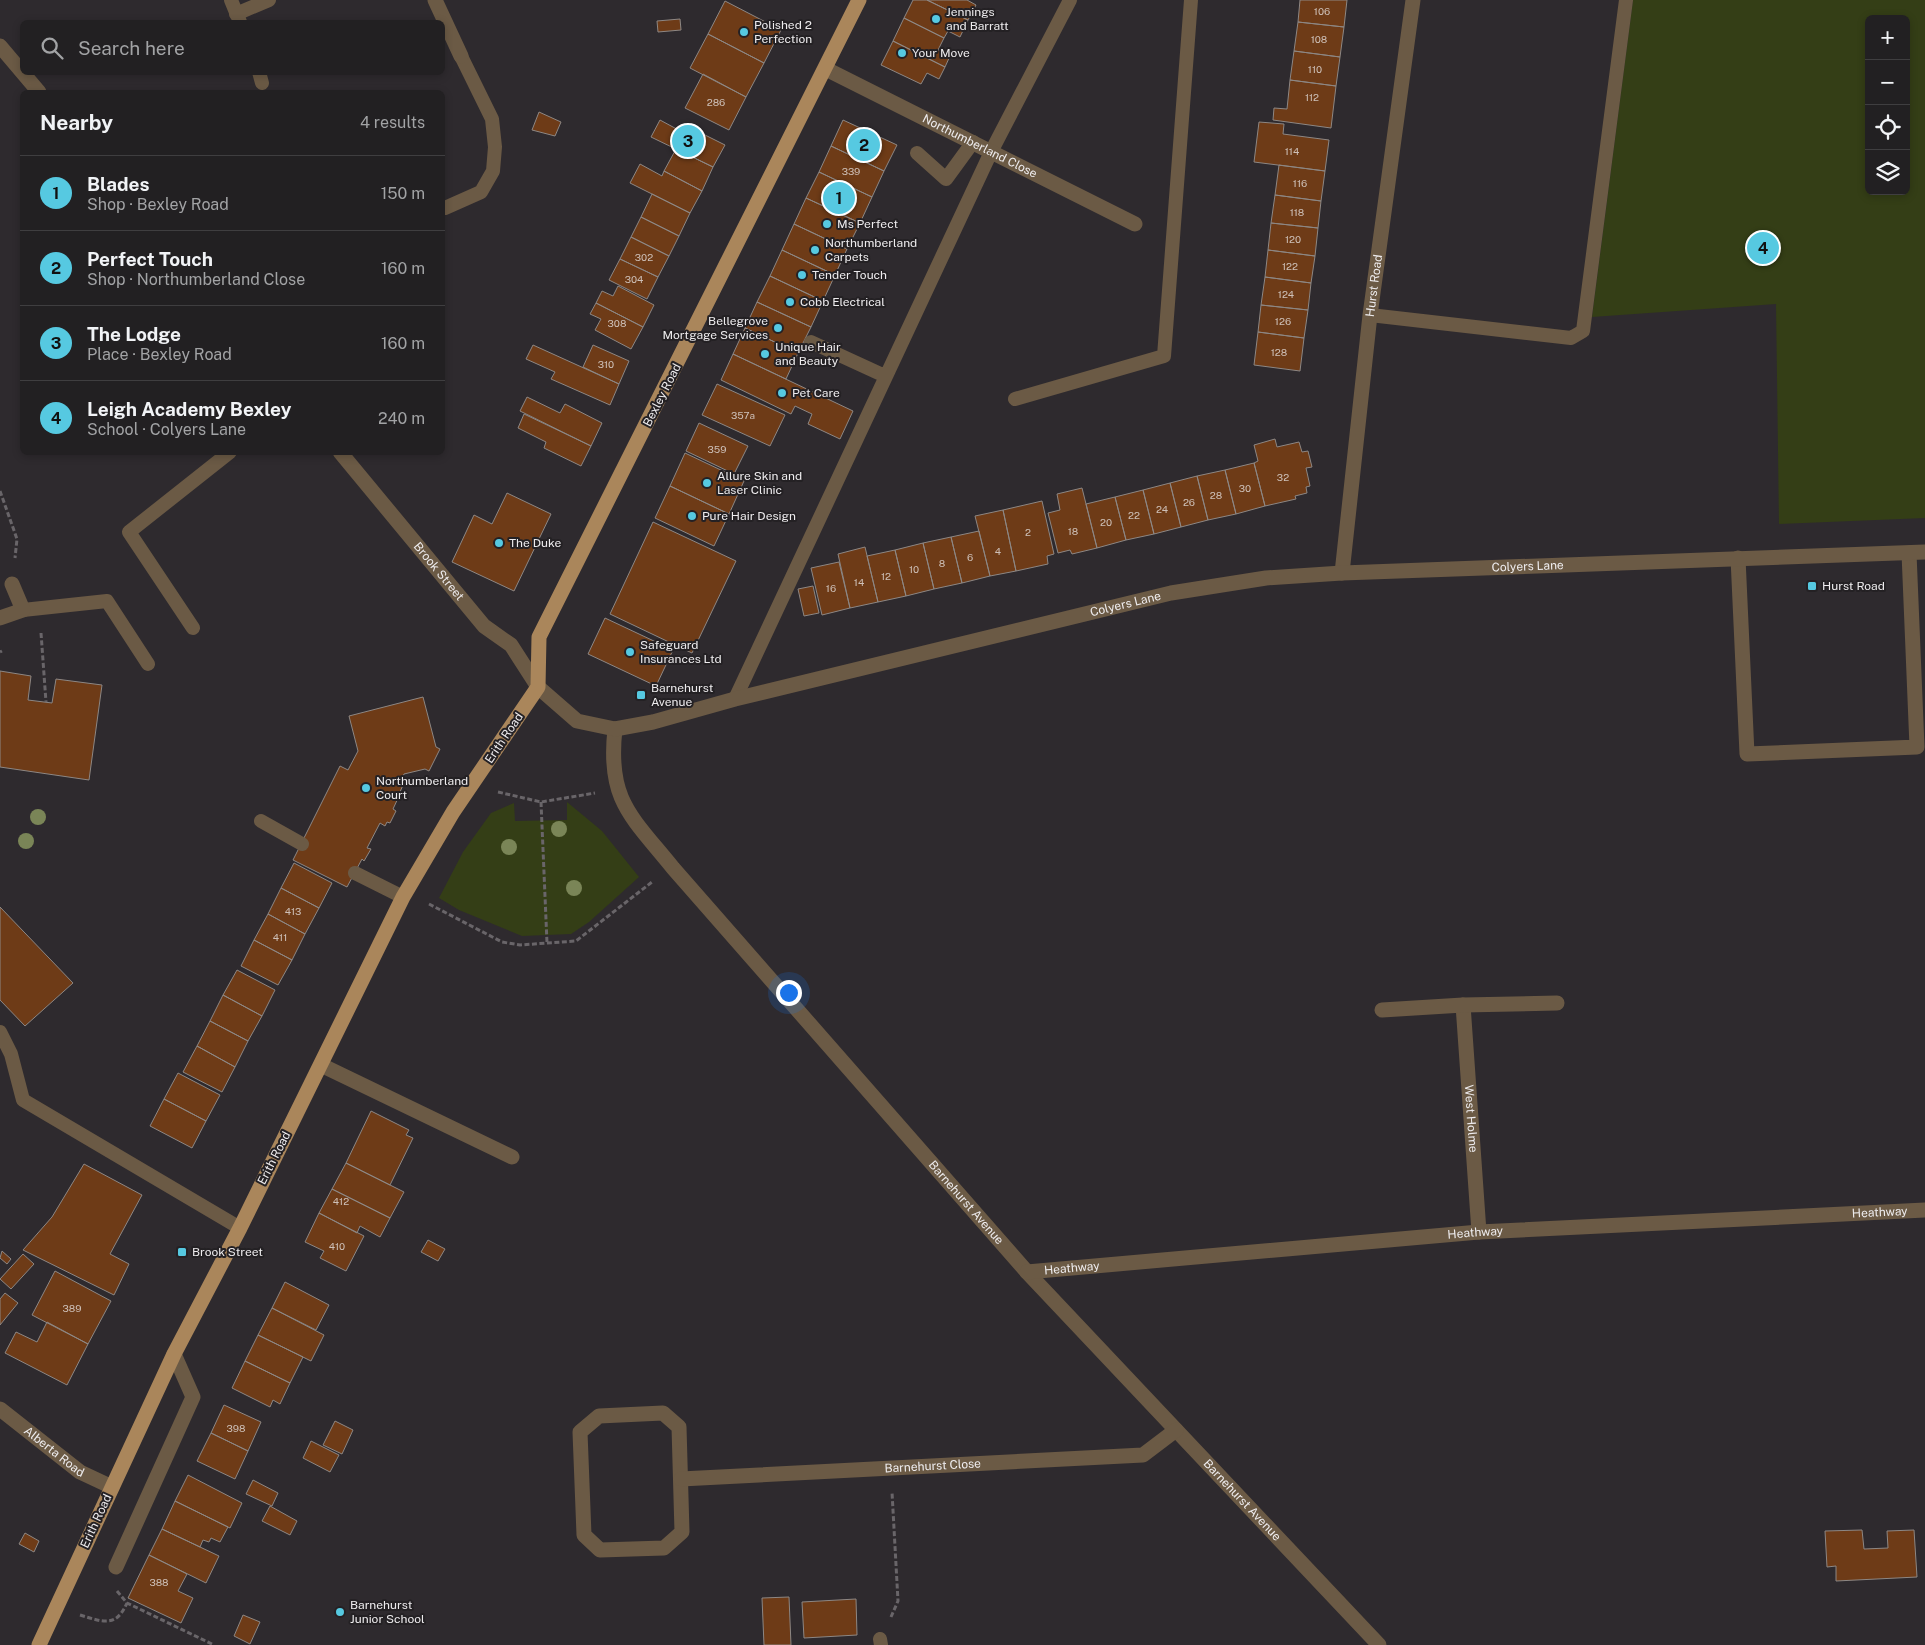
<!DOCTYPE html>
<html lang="en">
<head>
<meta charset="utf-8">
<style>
  :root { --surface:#222022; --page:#2e2d2f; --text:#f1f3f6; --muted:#a2a3a5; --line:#3f3e40; --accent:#56c9e1 }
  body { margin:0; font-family:"Public Sans",sans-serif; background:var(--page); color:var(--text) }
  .controls { position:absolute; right:15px; top:15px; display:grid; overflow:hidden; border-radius:8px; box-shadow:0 2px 8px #0003 }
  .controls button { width:45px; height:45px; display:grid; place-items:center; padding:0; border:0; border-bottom:1px solid var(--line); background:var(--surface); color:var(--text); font:25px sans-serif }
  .you { position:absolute; left:788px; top:992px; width:18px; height:18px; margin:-12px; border:4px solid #fff; border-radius:50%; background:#1a73e8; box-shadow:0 0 0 8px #1a73e833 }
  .badge { display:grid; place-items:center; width:32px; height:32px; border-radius:50%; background:var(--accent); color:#111; font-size:16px; font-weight:700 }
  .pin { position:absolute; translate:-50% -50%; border:2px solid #fff; box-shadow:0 1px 5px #0006 }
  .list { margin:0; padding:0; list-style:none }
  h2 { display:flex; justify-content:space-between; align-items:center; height:65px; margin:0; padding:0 20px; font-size:21px }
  h2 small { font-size:16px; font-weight:400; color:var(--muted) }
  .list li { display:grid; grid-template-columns:32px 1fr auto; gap:15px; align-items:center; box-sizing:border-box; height:75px; padding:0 20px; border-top:1px solid var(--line) }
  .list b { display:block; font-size:19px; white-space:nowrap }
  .list p { margin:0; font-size:16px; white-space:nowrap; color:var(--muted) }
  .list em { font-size:16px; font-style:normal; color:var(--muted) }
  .icon { flex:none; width:28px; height:28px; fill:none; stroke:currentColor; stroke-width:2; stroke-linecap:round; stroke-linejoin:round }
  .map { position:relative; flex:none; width:1925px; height:1645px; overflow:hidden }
  .search { position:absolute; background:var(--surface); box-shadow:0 2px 8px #0003; left:20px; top:20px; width:425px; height:55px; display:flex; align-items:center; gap:12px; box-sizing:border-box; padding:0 18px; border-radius:8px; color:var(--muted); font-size:19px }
  .panel { position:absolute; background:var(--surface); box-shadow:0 2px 8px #0003; left:20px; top:90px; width:425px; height:365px; border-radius:8px }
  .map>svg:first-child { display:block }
  .green { fill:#343e16; fill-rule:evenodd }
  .building { fill:#6e3b17; stroke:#8d8784 }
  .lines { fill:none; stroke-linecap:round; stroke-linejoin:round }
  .path { stroke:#696569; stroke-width:3; stroke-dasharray:5 2.5; stroke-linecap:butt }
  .service { stroke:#6b5a45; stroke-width:14 }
  .minor { stroke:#6b5a45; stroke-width:15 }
  .tertiary { stroke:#6b5a45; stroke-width:15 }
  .primary { stroke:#aa865b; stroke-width:15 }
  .tree { fill:#7a8557 }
  .poi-dot { fill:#56c9e1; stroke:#242124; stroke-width:2 }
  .labels { text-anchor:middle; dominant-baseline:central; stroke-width:4; stroke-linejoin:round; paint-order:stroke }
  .number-label { font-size:10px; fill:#cec0b8 }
  .poi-label { font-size:12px; fill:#eeecee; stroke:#242124; text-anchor:start }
  .street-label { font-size:12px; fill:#eeecee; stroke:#242124 }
</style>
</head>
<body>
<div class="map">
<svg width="1925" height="1645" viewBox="0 0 1925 1645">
  <rect width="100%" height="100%" fill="#2e2a2e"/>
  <path class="green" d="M 1633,0 L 1925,0 L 1925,518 L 1779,524 L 1776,304 L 1592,317 ZM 1869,19 L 1906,19 L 1906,191 L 1869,191 Z
    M 567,802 L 602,831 L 639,877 L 589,922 L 571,934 L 522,936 L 459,910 L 439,898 L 463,852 L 491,813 L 514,803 L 515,821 L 567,820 Z"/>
  <path class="building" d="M 913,0 L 927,0 L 968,20 L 960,37 L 948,31 L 944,38 L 904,18 Z
    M 927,0 L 967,0 L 976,5 L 968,20 Z
    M 1300,0 L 1347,0 L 1344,27 L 1298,22 Z
    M 725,1 L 781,30 L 764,63 L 708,34 Z
    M 904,18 L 944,38 L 938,50 L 950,56 L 945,67 L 893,41 Z
    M 680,19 L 681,30 L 658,32 L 657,21 Z
    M 1298,22 L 1344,27 L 1340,57 L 1294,51 Z
    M 708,34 L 764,63 L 746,97 L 690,68 Z
    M 893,41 L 945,67 L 939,79 L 927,73 L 921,84 L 881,65 Z
    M 1294,51 L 1340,57 L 1336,86 L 1290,80 Z
    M 703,74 L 746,97 L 729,130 L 685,108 Z
    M 1290,80 L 1336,86 L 1331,128 L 1273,120 L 1274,108 L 1287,109 Z
    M 539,112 L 561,122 L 555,136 L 532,130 Z
    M 660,120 L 684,133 L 687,126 L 725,145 L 713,167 L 651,137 Z
    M 843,120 L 897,145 L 884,171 L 831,146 Z
    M 1259,122 L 1284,124 L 1283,134 L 1329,140 L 1325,171 L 1254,162 Z
    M 831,146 L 884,171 L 872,197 L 819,172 Z
    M 676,149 L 713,167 L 702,191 L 664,171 Z
    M 640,164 L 662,176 L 664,171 L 702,191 L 690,213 L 630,183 Z
    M 1279,165 L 1325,171 L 1321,201 L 1275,195 Z
    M 819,172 L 872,197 L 860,223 L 806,198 Z
    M 652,194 L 690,213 L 679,236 L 641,217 Z
    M 1275,195 L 1321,201 L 1318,228 L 1271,223 Z
    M 806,198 L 860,223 L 847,249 L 794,224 Z
    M 641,217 L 679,236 L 669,256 L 631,237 Z
    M 1271,223 L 1318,228 L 1315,256 L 1268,250 Z
    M 794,224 L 847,249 L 835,275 L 782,250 Z
    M 631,237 L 669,256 L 658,277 L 620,259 Z
    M 782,250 L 835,275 L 823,301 L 770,276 Z
    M 1268,250 L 1315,256 L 1311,283 L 1265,277 Z
    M 620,259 L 658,277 L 647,299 L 609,280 Z
    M 770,276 L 823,301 L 811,327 L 757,302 Z
    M 1265,277 L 1311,283 L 1308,310 L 1261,305 Z
    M 618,286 L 654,305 L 643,327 L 596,303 L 602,291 L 613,296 Z
    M 757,302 L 811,327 L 798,353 L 745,328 Z
    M 596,303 L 643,327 L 631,349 L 595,330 L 601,319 L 590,314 Z
    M 1261,305 L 1308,310 L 1304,338 L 1258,332 Z
    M 745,328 L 798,353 L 786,379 L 733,354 Z
    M 1258,332 L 1304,338 L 1300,371 L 1254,365 Z
    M 533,345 L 619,384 L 610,405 L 551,379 L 555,372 L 526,359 Z
    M 593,345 L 629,361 L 619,384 L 583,367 Z
    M 733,354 L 853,411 L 840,439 L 808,424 L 812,414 L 795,406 L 791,414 L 721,380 Z
    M 717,384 L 785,415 L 770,446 L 702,415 Z
    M 527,397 L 560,413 L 565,404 L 602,423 L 591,446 L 520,411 Z
    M 524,414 L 591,446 L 581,466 L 544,448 L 546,442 L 518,428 Z
    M 699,423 L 748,446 L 734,474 L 686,451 Z
    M 1275,439 L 1277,447 L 1299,442 L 1302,452 L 1308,451 L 1312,467 L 1306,468 L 1310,486 L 1306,487 L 1307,493 L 1295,496 L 1296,499 L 1265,506 L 1254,463 L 1258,461 L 1254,445 Z
    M 685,453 L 744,481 L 729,514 L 670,486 Z
    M 1254,463 L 1265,506 L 1236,514 L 1225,470 Z
    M 1225,470 L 1236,514 L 1208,520 L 1197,476 Z
    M 1197,476 L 1208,520 L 1181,527 L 1170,483 Z
    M 1170,483 L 1181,527 L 1154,534 L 1143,490 Z
    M 670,486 L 729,514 L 714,546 L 655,518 Z
    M 1082,488 L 1097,548 L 1072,554 L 1070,550 L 1058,553 L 1048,513 L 1060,510 L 1057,494 Z
    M 1143,490 L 1154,534 L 1126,540 L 1115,497 Z
    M 507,493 L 551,514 L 514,591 L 452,562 L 474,515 L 492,524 Z
    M 1115,497 L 1126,540 L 1097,548 L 1086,504 Z
    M 1042,501 L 1054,554 L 1047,556 L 1048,564 L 1016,571 L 1003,510 Z
    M 1003,510 L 1016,571 L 990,576 L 975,516 Z
    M 653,522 L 736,561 L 692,653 L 610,614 Z
    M 979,531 L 990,576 L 962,583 L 951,537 Z
    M 951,537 L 962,583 L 934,589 L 923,543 Z
    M 923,543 L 934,589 L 906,596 L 895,550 Z
    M 865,547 L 878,602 L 850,608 L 838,554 Z
    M 895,550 L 906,596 L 878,602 L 867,556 Z
    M 839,562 L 850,608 L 822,615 L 811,568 Z
    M 813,586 L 819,613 L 804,616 L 798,589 Z
    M 605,618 L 673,650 L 656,686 L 588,654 Z
    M 0,671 L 31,676 L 28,700 L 52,703 L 56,679 L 102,685 L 89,780 L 0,767 Z
    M 423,697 L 436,747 L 440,749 L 429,771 L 425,769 L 404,774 L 401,781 L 404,783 L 399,794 L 394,794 L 399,796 L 393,809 L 396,811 L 390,823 L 387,822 L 385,826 L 380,823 L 367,848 L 371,849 L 364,861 L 362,859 L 347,887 L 293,860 L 340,766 L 348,770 L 358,751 L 349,716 Z
    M 294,863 L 332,883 L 319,908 L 281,888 Z
    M 281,888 L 319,908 L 305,934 L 268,914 Z
    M 0,907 L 73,983 L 25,1026 L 0,1000 Z
    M 268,914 L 305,934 L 292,960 L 254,940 Z
    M 254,940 L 292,960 L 278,985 L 241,966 Z
    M 237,970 L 275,990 L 262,1016 L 223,995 Z
    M 223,995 L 262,1016 L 248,1041 L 210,1021 Z
    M 210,1021 L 248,1041 L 235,1067 L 197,1046 Z
    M 197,1046 L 235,1067 L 222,1092 L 183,1072 Z
    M 178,1073 L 220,1095 L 206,1121 L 164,1099 Z
    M 164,1099 L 206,1121 L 192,1148 L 150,1126 Z
    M 371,1111 L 409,1130 L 406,1135 L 413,1138 L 390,1185 L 346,1163 Z
    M 346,1163 L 404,1192 L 390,1218 L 332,1189 Z
    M 84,1164 L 142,1195 L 110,1254 L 129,1264 L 114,1295 L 23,1250 L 52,1217 Z
    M 332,1189 L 390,1218 L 380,1237 L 360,1226 L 357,1233 L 319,1213 Z
    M 319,1213 L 364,1236 L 346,1271 L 320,1258 L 324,1251 L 305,1242 Z
    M 428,1240 L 445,1249 L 438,1261 L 421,1252 Z
    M 2,1251 L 11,1259 L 7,1264 L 0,1258 Z
    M 23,1254 L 34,1264 L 11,1289 L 0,1279 Z
    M 55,1271 L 111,1301 L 88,1344 L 32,1315 Z
    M 285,1282 L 329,1305 L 316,1330 L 272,1308 Z
    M 5,1293 L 18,1303 L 0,1325 L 0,1299 Z
    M 272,1308 L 324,1335 L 311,1361 L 258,1335 Z
    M 47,1322 L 88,1344 L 67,1385 L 5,1353 L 16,1332 L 37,1342 Z
    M 258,1335 L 303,1357 L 290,1383 L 245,1361 Z
    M 245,1361 L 290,1383 L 280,1404 L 273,1400 L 270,1407 L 232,1388 Z
    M 224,1405 L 261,1422 L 248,1451 L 211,1433 Z
    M 335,1421 L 353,1430 L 342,1454 L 323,1445 Z
    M 211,1433 L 248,1451 L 235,1479 L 197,1461 Z
    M 311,1441 L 339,1455 L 330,1472 L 303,1458 Z
    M 188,1475 L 242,1503 L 230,1528 L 175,1501 Z
    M 253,1480 L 278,1493 L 272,1506 L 246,1494 Z
    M 175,1501 L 228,1527 L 220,1542 L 211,1538 L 209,1542 L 203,1540 L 200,1547 L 162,1529 Z
    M 270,1506 L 297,1521 L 290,1535 L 262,1521 Z
    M 162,1529 L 219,1556 L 206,1583 L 149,1555 Z
    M 1862,1530 L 1864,1549 L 1888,1548 L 1887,1531 L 1914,1530 L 1917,1577 L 1836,1581 L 1836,1566 L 1827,1567 L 1825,1531 Z
    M 25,1533 L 39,1541 L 34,1552 L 19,1544 Z
    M 149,1555 L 187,1574 L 178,1591 L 193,1598 L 181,1623 L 128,1598 Z
    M 789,1597 L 791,1645 L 764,1645 L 762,1598 Z
    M 856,1599 L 857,1635 L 804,1638 L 802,1602 Z
    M 243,1615 L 260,1622 L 250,1644 L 234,1636 Z"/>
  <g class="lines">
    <path class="path" d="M 0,491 L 17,539 L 15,558
      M 41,633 L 46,702
      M 0,652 L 2,651
      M 498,792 L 541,802 L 595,793
      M 541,802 L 547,943
      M 429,904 L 502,942 L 520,945 L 576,941 L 652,882
      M 117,1591 L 127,1603 L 214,1645
      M 80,1615 C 103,1622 116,1628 127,1603
      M 891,1617 L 898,1601 L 892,1492"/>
    <path class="service" d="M 231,0 L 240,22
      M 236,14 L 269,0
      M 259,72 L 262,83
      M 917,153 L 946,179 L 973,142
      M 445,208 L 481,192 L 493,171 L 495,147 L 492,119 L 461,56
      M 1370,315 L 1571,338 L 1583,331 L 1626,0
      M 811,342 L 885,376
      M 1015,399 L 1164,356 L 1191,0
      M 23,610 L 107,601 L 148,664
      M 193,628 L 129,532 L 230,452
      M 735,699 L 991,152 L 1070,0
      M 261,821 L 302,844
      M 355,873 L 403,897
      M 0,1032 L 11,1054 L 23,1100 L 240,1228
      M 880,1639 L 881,1645"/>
    <g class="minor">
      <path d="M 435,0 L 461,56"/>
      <path id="s1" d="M 826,69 L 1135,224"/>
      <path d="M 1738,558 L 1747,754 L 1917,747 L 1909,553"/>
      <path id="s2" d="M 1342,573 L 1370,315 L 1413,0"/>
      <path d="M 0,618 L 23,610 L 12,584"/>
      <path id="s3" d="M 615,729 C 607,800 631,816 673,868 L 1027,1272 L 1379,1645"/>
      <path id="s4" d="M 1463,1005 L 1479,1232"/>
      <path d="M 1382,1010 L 1463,1005 L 1557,1003"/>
      <path d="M 321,1065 L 512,1157"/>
      <path id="s5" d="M 1027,1272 L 1479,1232 L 1925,1210"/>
      <path id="s6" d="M 0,1409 L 80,1472 L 112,1487"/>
      <path d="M 663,1413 L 679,1427 L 682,1532 L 664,1548 L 600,1550 L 584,1535 L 580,1432 L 599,1416 Z"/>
      <path id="s7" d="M 681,1479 L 1143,1455 L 1176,1430"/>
      <path d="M 116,1567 L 193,1397 L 174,1354"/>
    </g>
    <g class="tertiary">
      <path d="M 0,46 L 39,92"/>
      <path id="s8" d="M 340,452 L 484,626 L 511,645 L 538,687 L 577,721 L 615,729 L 653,722 L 735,699 L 1171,593 L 1266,578 L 1342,573 L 1925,552"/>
    </g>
    <path class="primary" d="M 39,1645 L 174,1354 L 240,1228 L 403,897 L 453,812 L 538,687 L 539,637 L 859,0"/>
  </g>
  <g class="tree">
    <circle cx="38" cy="817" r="8"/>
    <circle cx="559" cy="829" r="8"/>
    <circle cx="26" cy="841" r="8"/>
    <circle cx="509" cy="847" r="8"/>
    <circle cx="574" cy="888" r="8"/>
  </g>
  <g class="poi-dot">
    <circle cx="936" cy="19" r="5"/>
    <circle cx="744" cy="32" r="5"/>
    <circle cx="902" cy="53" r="5"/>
    <circle cx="827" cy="224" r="5"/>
    <circle cx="815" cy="250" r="5"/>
    <circle cx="802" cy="275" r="5"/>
    <circle cx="790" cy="302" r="5"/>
    <circle cx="778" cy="328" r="5"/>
    <circle cx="765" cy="354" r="5"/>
    <circle cx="782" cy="393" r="5"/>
    <circle cx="707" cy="483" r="5"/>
    <circle cx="692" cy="516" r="5"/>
    <circle cx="499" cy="543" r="5"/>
    <rect x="1807" y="581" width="10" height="10" rx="2.5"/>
    <circle cx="630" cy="652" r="5"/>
    <rect x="636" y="690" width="10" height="10" rx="2.5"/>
    <circle cx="366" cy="788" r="5"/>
    <rect x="177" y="1247" width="10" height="10" rx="2.5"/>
    <circle cx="340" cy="1612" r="5"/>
  </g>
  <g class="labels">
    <g class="number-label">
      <text x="1322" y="11">106</text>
      <text x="1319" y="39">108</text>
      <text x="1315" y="69">110</text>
      <text x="1312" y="97">112</text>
      <text x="716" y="102">286</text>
      <text x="1292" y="151">114</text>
      <text x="851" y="171">339</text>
      <text x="1300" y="183">116</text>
      <text x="1297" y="212">118</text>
      <text x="1293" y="239">120</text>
      <text x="644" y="257">302</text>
      <text x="1290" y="266">122</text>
      <text x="634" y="279">304</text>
      <text x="1286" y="294">124</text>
      <text x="1283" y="321">126</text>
      <text x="617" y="323">308</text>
      <text x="1279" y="352">128</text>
      <text x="606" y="364">310</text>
      <text x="743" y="415">357a</text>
      <text x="717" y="449">359</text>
      <text x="1283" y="477">32</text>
      <text x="1245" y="488">30</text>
      <text x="1216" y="495">28</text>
      <text x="1189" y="502">26</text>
      <text x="1162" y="509">24</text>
      <text x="1134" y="515">22</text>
      <text x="1106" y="522">20</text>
      <text x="1073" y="531">18</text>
      <text x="1028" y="532">2</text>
      <text x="998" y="551">4</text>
      <text x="970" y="557">6</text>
      <text x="942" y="563">8</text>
      <text x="914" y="569">10</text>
      <text x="886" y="576">12</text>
      <text x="859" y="582">14</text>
      <text x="831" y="588">16</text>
      <text x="293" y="911">413</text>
      <text x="280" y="937">411</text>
      <text x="341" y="1201">412</text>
      <text x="337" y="1246">410</text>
      <text x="72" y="1308">389</text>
      <text x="236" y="1428">398</text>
      <text x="159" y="1582">388</text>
    </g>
    <g class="poi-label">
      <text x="946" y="12">Jennings<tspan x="946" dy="14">and Barratt</tspan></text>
      <text x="754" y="25">Polished 2<tspan x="754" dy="14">Perfection</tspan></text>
      <text x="912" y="53">Your Move</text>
      <text x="837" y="224">Ms Perfect</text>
      <text x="825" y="243">Northumberland<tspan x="825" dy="14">Carpets</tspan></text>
      <text x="812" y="275">Tender Touch</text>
      <text x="800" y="302">Cobb Electrical</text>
      <text x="768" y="321" text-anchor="end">Bellegrove<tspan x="768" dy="14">Mortgage Services</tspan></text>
      <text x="775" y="347">Unique Hair<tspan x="775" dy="14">and Beauty</tspan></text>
      <text x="792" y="393">Pet Care</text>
      <text x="717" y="476">Allure Skin and<tspan x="717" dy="14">Laser Clinic</tspan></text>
      <text x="702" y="516">Pure Hair Design</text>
      <text x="509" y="543">The Duke</text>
      <text x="1822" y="586">Hurst Road</text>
      <text x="640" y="645">Safeguard<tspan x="640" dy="14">Insurances Ltd</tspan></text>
      <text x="651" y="688">Barnehurst<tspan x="651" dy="14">Avenue</tspan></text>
      <text x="376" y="781">Northumberland<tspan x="376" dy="14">Court</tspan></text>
      <text x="192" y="1252">Brook Street</text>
      <text x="350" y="1605">Barnehurst<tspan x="350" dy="14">Junior School</tspan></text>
    </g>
    <g class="street-label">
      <text stroke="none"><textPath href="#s1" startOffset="172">Northumberland Close</textPath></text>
      <text stroke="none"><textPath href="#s2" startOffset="289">Hurst Road</textPath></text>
      <text transform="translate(662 395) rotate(-63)">Bexley Road</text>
      <text stroke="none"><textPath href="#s8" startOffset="1330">Colyers Lane</textPath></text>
      <text stroke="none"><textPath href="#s8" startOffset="155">Brook Street</textPath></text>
      <text stroke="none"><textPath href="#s8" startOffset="925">Colyers Lane</textPath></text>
      <text transform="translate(504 738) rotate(-56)">Erith Road</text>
      <text stroke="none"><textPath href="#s4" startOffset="114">West Holme</textPath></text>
      <text transform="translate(274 1158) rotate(-63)">Erith Road</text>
      <text stroke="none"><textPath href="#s3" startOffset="602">Barnehurst Avenue</textPath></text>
      <text stroke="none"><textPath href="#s5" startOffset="855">Heathway</textPath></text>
      <text stroke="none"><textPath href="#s5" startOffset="450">Heathway</textPath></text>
      <text stroke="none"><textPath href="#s5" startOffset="45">Heathway</textPath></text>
      <text stroke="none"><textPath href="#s6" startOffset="69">Alberta Road</textPath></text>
      <text stroke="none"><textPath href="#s7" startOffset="252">Barnehurst Close</textPath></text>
      <text stroke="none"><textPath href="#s3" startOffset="1008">Barnehurst Avenue</textPath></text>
      <text transform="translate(96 1521) rotate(-65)">Erith Road</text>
    </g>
  </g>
</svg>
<div class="controls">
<button>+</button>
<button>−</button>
<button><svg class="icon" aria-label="locate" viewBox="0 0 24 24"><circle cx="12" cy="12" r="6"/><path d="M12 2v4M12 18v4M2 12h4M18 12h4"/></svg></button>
<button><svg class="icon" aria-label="layers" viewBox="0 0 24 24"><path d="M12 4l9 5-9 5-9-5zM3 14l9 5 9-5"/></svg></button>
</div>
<div class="you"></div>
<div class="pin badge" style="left:839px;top:198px">1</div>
<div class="pin badge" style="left:864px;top:145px">2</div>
<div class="pin badge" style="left:688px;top:141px">3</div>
<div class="pin badge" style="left:1763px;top:248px">4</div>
<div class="search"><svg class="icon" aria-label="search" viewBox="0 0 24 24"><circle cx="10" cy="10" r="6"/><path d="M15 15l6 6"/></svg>Search here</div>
<section class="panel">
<h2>Nearby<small>4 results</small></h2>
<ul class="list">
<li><span class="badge">1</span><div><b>Blades</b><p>Shop · Bexley Road</p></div><em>150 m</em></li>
<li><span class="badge">2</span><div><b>Perfect Touch</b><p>Shop · Northumberland Close</p></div><em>160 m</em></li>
<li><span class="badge">3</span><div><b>The Lodge</b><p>Place · Bexley Road</p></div><em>160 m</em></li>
<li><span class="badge">4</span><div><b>Leigh Academy Bexley</b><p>School · Colyers Lane</p></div><em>240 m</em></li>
</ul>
</section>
</div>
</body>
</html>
